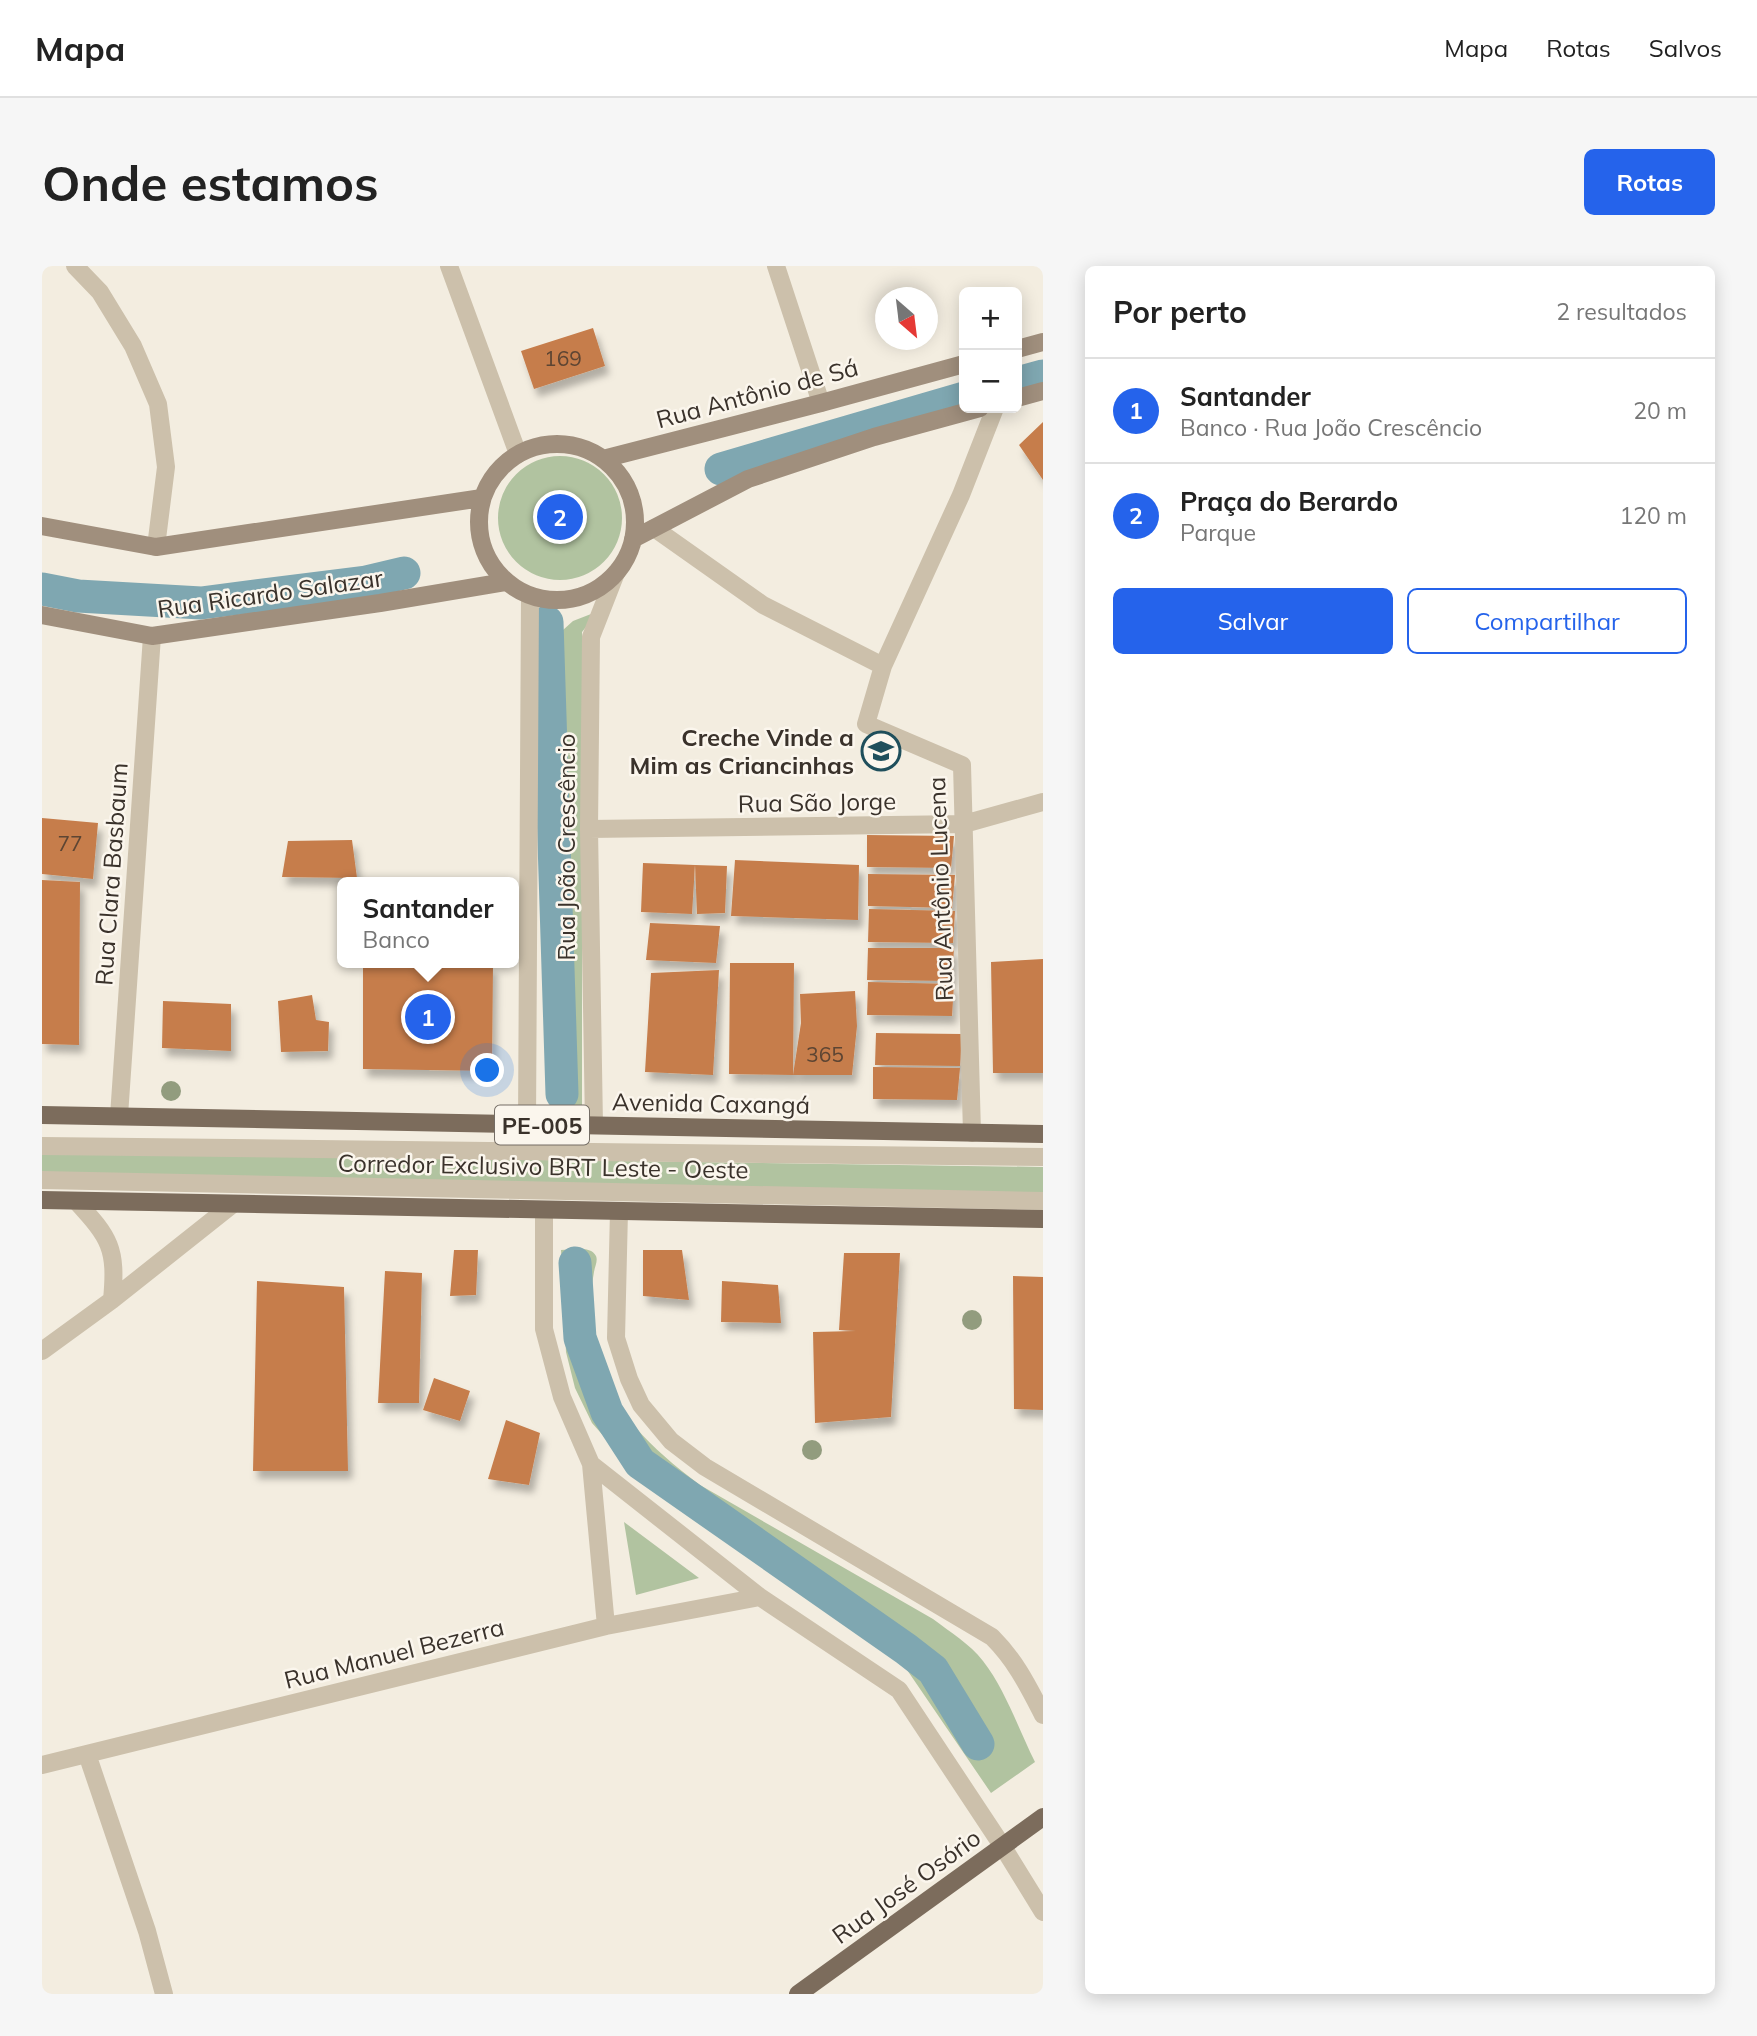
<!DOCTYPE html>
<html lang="pt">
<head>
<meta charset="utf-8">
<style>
  :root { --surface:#fff; --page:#f6f6f6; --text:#222; --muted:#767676; --line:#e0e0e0; --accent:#2563eb }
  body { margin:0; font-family:Mulish,sans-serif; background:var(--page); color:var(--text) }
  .controls { position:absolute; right:21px; top:21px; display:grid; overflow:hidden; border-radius:10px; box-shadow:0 4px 18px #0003 }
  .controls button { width:63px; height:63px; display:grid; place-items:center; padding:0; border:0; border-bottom:2px solid var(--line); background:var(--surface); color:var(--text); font:35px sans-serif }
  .compass { position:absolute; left:833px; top:21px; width:63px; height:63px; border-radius:50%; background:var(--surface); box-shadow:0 4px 18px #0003; rotate:152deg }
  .you { position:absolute; left:446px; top:805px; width:24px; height:24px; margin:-18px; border:5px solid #fff; border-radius:50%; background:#1a73e8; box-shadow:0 0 0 10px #1a73e833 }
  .badge { display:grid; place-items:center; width:46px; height:46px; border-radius:50%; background:var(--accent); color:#fff; font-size:23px; font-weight:700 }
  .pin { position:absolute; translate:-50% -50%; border:4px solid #fff; box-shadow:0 2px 7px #0006 }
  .popup { position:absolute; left:295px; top:611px; width:182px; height:91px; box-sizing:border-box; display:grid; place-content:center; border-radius:10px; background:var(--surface); filter:drop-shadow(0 2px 5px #0005); font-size:23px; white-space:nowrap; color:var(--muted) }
  .popup b { font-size:26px; color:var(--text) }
  .popup::after { content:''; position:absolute; left:50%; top:100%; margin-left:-14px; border:14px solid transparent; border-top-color:var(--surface) }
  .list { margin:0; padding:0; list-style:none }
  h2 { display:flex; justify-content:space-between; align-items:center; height:91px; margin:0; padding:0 28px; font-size:30px }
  h2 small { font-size:23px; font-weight:400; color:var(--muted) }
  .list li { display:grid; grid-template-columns:46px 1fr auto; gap:21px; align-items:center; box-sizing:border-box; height:105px; padding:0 28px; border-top:2px solid var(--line) }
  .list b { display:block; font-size:26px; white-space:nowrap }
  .list p { margin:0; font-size:23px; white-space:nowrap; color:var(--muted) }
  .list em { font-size:23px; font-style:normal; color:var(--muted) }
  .actions { display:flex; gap:14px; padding:21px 28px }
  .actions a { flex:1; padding:16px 0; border:2px solid var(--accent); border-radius:10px; text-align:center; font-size:24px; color:var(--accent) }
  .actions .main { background:var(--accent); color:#fff }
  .map { position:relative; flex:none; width:1001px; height:1728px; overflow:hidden; border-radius:10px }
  header { display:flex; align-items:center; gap:42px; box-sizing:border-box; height:98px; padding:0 35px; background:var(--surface); border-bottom:2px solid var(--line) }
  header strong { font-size:33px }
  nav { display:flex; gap:38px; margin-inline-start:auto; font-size:24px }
  .intro { display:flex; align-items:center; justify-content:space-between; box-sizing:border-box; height:168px; padding:0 42px }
  h1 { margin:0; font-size:49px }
  .button { padding:18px 32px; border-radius:10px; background:var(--accent); color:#fff; font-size:24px; font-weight:700 }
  main { display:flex; gap:42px; padding:0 42px }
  aside { flex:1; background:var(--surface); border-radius:10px; box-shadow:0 4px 18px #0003 }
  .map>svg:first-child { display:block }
  .green { fill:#b1c3a0 }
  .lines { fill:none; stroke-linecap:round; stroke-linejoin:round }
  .canal { stroke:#7fa7b1; stroke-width:33 }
  .building { fill:#c67d4b; filter:url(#shadow) }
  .lane { stroke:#ccc0ab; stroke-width:18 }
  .street { stroke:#ccc0ab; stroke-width:18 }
  .secondary { stroke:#a08f7d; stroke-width:18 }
  .primary { stroke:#7c6c5c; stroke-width:18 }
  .tree { fill:#929c7e }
  .labels { text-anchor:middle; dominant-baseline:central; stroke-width:5; stroke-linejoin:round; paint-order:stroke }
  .number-label { font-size:21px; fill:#5d4533 }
  .shield { fill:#fbf6ed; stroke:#746d65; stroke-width:2 }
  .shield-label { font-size:23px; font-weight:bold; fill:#3a322b }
  .street-label { font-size:24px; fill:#3a322b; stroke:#fbf6ed }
  .poi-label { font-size:24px; font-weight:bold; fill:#3a322b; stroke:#fbf6ed; text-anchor:end }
</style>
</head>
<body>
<header>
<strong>Mapa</strong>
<nav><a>Mapa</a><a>Rotas</a><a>Salvos</a></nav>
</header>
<div class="intro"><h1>Onde estamos</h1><a class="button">Rotas</a></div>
<main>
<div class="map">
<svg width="1001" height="1728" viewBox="0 0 1001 1728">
  <defs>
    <filter id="shadow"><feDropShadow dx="4.5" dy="8" stdDeviation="3.5" flood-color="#0004"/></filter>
  </defs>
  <rect width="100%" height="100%" fill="#f3ede0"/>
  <path class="green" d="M456 252a62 62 0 1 1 124 0a62 62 0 1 1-124 0Z
    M 549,348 L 548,356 L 540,366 L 540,842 L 511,840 L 521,364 L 531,355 Z
    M 0,887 L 1001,901 L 1001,928 L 0,911 Z
    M 519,984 C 529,984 548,979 554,990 C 556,995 553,1000 552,1006 C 549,1022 549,1037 548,1054 C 548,1064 552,1075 555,1085 C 572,1149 607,1180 658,1219 L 891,1353 C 908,1366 928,1378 941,1395 C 963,1423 977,1464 993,1496 L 949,1527 L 861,1398 L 845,1385 L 589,1201 L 550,1157 L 533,1122 L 524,1086 Z
    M 582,1256 L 657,1312 L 594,1329 Z"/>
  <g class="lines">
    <path class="canal" d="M 975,117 L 1001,110
      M 679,203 L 922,132
      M 0,323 L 36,330 L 159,337 L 324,316 L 362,307
      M 505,356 L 520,828
      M 533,997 L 538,1072 L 565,1146 L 598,1197 L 864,1383 L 891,1404 L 936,1478"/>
  </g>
  <path class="building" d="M 551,62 L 563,100 L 492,123 L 479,85 Z
    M 1001,156 L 1001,214 L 977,179 Z
    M 0,552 L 56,557 L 51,613 L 0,608 Z
    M 825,569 L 912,570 L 909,602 L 825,601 Z
    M 310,574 L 315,612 L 240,611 L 246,575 Z
    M 693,594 L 817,599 L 816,654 L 689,650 Z
    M 601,597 L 653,599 L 650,648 L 599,646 Z
    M 653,599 L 685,600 L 683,647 L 655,648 Z
    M 826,608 L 913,609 L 910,642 L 826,640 Z
    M 0,614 L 38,616 L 37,779 L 0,778 Z
    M 827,643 L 913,645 L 911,677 L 826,676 Z
    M 608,657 L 678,660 L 674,697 L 604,694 Z
    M 826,682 L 912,682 L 910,715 L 825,714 Z
    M 1001,693 L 1001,807 L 951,807 L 949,696 Z
    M 688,697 L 752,697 L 751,809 L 687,808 Z
    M 321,699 L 451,699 L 450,805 L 321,803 Z
    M 677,704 L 671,809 L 603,806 L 609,707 Z
    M 826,716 L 912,718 L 910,750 L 825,749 Z
    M 813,725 L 815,760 L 810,809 L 751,809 L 759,757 L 758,728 Z
    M 270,729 L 274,754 L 287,756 L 286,785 L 239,786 L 236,735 Z
    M 121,735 L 189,738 L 189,785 L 120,782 Z
    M 834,767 L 920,768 L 918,800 L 833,799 Z
    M 831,801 L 918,802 L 915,834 L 831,833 Z
    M 412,984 L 436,984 L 434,1029 L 408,1030 Z
    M 601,984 L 640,984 L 647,1034 L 601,1030 Z
    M 802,987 L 858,987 L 849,1151 L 773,1157 L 771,1066 L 814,1065 L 797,1064 Z
    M 343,1005 L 380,1007 L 377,1137 L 336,1137 Z
    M 971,1010 L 1001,1011 L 1001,1144 L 972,1143 Z
    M 215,1015 L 302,1021 L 306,1205 L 211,1205 Z
    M 680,1015 L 736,1019 L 739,1057 L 679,1056 Z
    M 392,1112 L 428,1125 L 418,1155 L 381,1144 Z
    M 464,1154 L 498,1167 L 487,1219 L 446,1213 Z"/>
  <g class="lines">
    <path class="lane" d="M 0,880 L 1001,891
      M 0,914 L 1001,935"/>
    <path class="street" d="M 33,0 L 58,26 L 91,80 L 116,138 L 124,201 L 114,281
      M 407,0 L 476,188
      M 734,0 L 779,137
      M 612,262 L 721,339 L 841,400
      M 547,563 L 922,558 L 1001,536
      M 77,850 L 110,370
      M 485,858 L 488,331
      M 552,859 L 547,563 L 549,371 L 574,307
      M 930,867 L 920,499 L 824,458 L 841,400 L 919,229 L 953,142
      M 34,935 C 68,972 75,982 70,1034
      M 502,944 L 502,1063 L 520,1131 L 549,1198 L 718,1331 L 857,1424 L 961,1581 L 1001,1646
      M 577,945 L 574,1072 L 587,1113 L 599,1139 L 629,1175 L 663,1201 L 950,1371 C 974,1395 986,1420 1001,1449
      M 0,1085 L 70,1034 L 191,938
      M 549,1198 L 564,1360
      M 45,1488 L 105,1665 L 122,1728
      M 0,1499 L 564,1360 L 718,1331"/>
    <path class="secondary" d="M 975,83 L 1001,76
      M 975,132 L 1001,125
      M437 256a78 78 0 1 1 156 0a78 78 0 1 1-156 0Z
      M 561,193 L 779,137 L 922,98
      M 0,260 L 114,281 L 440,232
      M 591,273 L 706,213 L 832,171 L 938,142
      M 0,349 L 110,370 L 338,337 L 463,316"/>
    <path class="primary" d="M 0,849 L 1001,868
      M 0,934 L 1001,953
      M 756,1728 L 1001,1551"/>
  </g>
  <g class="tree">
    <circle cx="129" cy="825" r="10"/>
    <circle cx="930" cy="1054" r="10"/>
    <circle cx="770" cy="1184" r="10"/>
  </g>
  <defs>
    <symbol id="school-ring" viewBox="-11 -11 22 22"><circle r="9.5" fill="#fbf6ed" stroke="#1f4f5c" stroke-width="1.5"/><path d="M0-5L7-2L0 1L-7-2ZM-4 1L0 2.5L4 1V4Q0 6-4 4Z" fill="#1f4f5c"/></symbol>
  </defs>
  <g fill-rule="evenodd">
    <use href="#school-ring" x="817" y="463" width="44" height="44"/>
  </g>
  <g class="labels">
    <g class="number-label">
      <text x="521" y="92">169</text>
      <text x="28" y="577">77</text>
      <text x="783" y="788">365</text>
    </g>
    <rect class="shield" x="453" y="839.5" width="94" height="39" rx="5"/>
    <g class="shield-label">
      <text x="500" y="859">PE-005</text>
    </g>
    <g class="street-label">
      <text transform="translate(715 127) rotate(-15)">Rua Antônio de Sá</text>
      <text transform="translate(228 327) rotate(-8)">Rua Ricardo Salazar</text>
      <text transform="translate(775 536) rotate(-1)">Rua São Jorge</text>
      <text transform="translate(524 581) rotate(-90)">Rua João Crescêncio</text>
      <text transform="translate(69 608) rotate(-86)">Rua Clara Basbaum</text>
      <text transform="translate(898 623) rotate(-92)">Rua Antônio Lucena</text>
      <text transform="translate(669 837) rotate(1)">Avenida Caxangá</text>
      <text transform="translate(501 900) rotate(1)">Corredor Exclusivo BRT Leste - Oeste</text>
      <text transform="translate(352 1387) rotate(-14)">Rua Manuel Bezerra</text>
      <text transform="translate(864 1620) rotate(-36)">Rua José Osório</text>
    </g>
    <g class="poi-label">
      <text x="812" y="471">Creche Vinde a<tspan x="812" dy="28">Mim as Criancinhas</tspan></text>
    </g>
  </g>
</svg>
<div class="controls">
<button>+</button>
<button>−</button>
</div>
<svg class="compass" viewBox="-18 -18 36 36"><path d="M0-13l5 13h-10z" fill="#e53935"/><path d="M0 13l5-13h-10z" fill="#767676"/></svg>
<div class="you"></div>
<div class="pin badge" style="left:386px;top:751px">1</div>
<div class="popup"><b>Santander</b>Banco</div>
<div class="pin badge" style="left:518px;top:251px">2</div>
</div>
<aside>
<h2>Por perto<small>2 resultados</small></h2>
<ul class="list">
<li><span class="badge">1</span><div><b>Santander</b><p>Banco · Rua João Crescêncio</p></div><em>20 m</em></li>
<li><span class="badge">2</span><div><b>Praça do Berardo</b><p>Parque</p></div><em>120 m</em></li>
</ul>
<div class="actions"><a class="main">Salvar</a><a>Compartilhar</a></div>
</aside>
</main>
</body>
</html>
